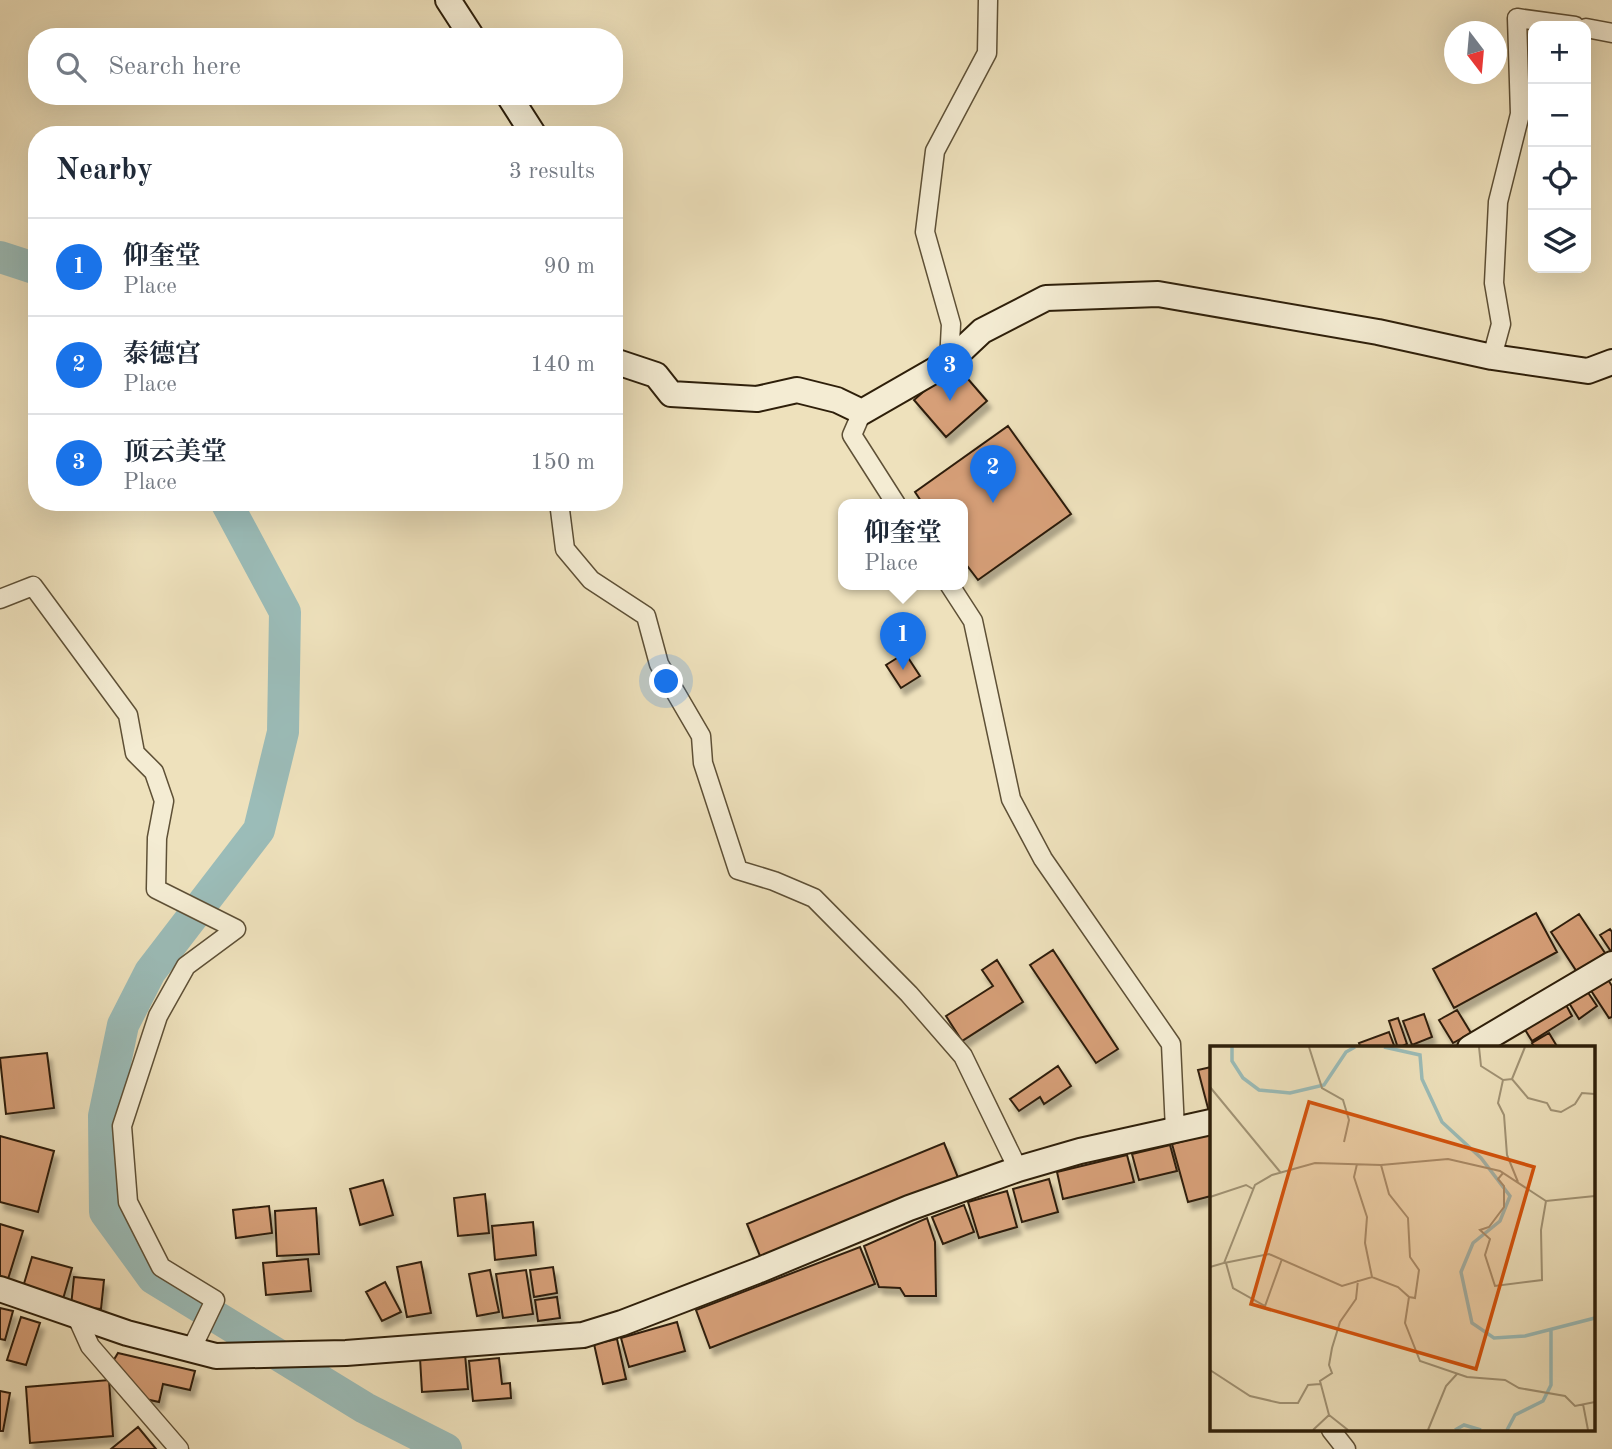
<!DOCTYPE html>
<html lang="en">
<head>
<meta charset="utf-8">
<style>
  :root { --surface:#fff; --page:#f2f2f3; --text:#1f2937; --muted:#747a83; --line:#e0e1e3; --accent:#1a73e8 }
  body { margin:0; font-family:"Old Standard TT","Noto Serif SC",serif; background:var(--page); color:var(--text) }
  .controls { position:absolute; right:21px; top:21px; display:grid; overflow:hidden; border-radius:14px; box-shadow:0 7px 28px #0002 }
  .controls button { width:63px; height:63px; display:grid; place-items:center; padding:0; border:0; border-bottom:2px solid var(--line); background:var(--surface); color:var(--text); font:35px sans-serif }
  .compass { position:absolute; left:1444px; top:21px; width:63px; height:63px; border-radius:50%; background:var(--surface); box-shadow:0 7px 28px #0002; rotate:164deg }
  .you { position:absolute; left:667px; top:682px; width:24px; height:24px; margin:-18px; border:5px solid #fff; border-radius:50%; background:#1a73e8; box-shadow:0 0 0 10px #1a73e833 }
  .badge { display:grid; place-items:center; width:46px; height:46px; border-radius:50%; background:var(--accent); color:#fff; font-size:23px; font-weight:700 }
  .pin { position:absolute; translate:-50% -58px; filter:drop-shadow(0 2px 4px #0008) }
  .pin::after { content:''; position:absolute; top:37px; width:24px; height:21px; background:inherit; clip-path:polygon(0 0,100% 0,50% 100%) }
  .popup { position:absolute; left:838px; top:499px; width:130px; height:91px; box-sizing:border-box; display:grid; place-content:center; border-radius:14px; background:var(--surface); filter:drop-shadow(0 2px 5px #0005); font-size:23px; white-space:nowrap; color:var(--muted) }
  .popup b { font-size:26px; color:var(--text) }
  .popup::after { content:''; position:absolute; left:50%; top:100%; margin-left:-14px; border:14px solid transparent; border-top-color:var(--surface) }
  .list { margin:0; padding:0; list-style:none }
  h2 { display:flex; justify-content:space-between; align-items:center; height:91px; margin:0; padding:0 28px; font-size:30px }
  h2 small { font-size:23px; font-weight:400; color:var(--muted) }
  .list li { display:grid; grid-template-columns:46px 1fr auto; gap:21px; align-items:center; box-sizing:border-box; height:98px; padding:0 28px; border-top:2px solid var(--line) }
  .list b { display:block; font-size:26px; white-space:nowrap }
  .list p { margin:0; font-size:23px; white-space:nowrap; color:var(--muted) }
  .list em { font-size:23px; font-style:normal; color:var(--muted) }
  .icon { flex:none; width:38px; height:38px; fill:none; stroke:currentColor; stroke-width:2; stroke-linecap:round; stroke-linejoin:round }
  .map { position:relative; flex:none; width:1612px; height:1449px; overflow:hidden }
  .search { position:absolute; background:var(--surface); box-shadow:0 7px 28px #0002; left:28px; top:28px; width:595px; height:77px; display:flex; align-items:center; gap:18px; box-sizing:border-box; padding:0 24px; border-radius:28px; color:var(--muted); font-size:26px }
  .panel { position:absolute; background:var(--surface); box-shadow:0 7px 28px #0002; left:28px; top:126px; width:595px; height:385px; border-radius:28px }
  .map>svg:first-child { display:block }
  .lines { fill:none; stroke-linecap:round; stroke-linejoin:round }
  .river { stroke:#9bbcb8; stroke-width:32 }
  .building { fill:#d69f78; stroke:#2e1f0a; stroke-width:2; filter:url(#shadow) }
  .street-casing { stroke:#5e5036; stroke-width:21 }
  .secondary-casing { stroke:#2e1f0a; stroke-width:28 }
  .street { stroke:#f4ecd3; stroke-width:18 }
  .secondary { stroke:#f4ecd3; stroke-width:24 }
  .inset-river { fill:none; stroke:#9bbcb8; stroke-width:3.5 }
  .inset-road { fill:none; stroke:#a19375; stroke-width:2 }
  .view { fill:#d5530c; fill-opacity:0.15; stroke:#d5530c; stroke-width:3.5 }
  .inset-edge { fill:none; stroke:#2e1f0a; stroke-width:3.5 }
</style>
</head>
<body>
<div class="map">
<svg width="1612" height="1449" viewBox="0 0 1612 1449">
  <defs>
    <filter id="shadow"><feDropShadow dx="4" dy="7" stdDeviation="2" flood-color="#0004"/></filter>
  </defs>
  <rect width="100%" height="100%" fill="#eee1bc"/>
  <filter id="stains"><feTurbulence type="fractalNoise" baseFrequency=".00286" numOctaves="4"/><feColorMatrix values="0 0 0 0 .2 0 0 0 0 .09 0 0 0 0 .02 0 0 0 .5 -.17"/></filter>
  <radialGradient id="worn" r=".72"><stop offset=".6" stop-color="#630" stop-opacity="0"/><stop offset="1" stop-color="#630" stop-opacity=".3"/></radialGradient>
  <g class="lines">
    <path class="river" d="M 0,257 L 37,269
      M 226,502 L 285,612 L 283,732 L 259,830 L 150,972 L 123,1025 L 104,1116 L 105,1212 L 153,1278 L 365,1408 L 446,1449"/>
  </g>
  <path class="building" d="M 955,364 L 987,401 L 946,437 L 914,400 Z
    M 1008,426 L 1071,514 L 978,580 L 962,559 L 962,504 L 923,504 L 915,492 Z
    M 905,653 L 920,676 L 901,688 L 886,665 Z
    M 1536,913 L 1557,952 L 1454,1008 L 1433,969 Z
    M 1579,914 L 1605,953 L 1577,972 L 1551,932 Z
    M 1610,929 L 1612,932 L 1612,953 L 1600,935 Z
    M 1053,950 L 1118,1049 L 1096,1063 L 1030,965 Z
    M 997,960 L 1023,1002 L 962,1041 L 946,1016 L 993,986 L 982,970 Z
    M 1607,978 L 1612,986 L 1612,1017 L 1609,1018 L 1590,989 Z
    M 1587,991 L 1597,1006 L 1579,1019 L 1569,1003 Z
    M 1565,1003 L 1572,1016 L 1532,1041 L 1524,1028 Z
    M 1457,1010 L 1471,1033 L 1453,1043 L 1439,1020 Z
    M 1424,1014 L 1432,1037 L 1412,1045 L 1403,1021 Z
    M 1398,1018 L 1407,1044 L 1398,1048 L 1389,1021 Z
    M 1389,1032 L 1395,1048 L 1361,1048 L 1359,1043 Z
    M 1549,1033 L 1558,1048 L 1535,1048 L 1532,1043 Z
    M 47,1053 L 54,1108 L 6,1114 L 0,1058 Z
    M 1058,1066 L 1071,1086 L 1044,1104 L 1040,1097 L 1019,1111 L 1010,1099 Z
    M 1211,1067 L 1211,1112 L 1209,1112 L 1198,1070 Z
    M 1211,1134 L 1211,1196 L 1188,1202 L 1172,1144 Z
    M 0,1136 L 54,1151 L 38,1212 L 0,1202 Z
    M 944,1143 L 959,1180 L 762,1261 L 747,1224 Z
    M 1170,1145 L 1177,1171 L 1139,1180 L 1132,1154 Z
    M 1127,1155 L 1134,1182 L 1063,1199 L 1057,1172 Z
    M 1049,1179 L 1058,1212 L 1022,1222 L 1013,1189 Z
    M 383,1180 L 393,1215 L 360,1225 L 350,1189 Z
    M 1007,1191 L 1017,1227 L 979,1238 L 968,1202 Z
    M 485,1194 L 489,1233 L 458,1236 L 454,1198 Z
    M 964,1205 L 974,1232 L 943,1244 L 932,1217 Z
    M 269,1206 L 272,1233 L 236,1238 L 233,1210 Z
    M 316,1208 L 319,1254 L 277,1256 L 275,1211 Z
    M 927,1218 L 935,1242 L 936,1296 L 905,1296 L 900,1288 L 879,1287 L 864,1246 Z
    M 533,1222 L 536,1255 L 495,1260 L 492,1226 Z
    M 0,1224 L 23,1231 L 8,1279 L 0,1276 Z
    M 860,1247 L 875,1284 L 710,1348 L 696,1310 Z
    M 32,1257 L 72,1268 L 63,1299 L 23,1287 Z
    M 308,1259 L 311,1291 L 266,1295 L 263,1263 Z
    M 421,1262 L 431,1313 L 407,1317 L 397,1267 Z
    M 553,1267 L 557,1293 L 534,1297 L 530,1270 Z
    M 490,1270 L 499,1312 L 477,1316 L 469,1274 Z
    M 526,1270 L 533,1314 L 503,1318 L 496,1274 Z
    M 74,1277 L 104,1280 L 101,1309 L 71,1306 Z
    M 385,1282 L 401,1312 L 382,1321 L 366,1292 Z
    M 557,1297 L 560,1318 L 538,1321 L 535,1300 Z
    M 0,1308 L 13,1311 L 5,1340 L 0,1339 Z
    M 21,1317 L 40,1323 L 26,1365 L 7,1360 Z
    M 677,1322 L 685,1351 L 629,1367 L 621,1338 Z
    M 617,1339 L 626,1379 L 603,1384 L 594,1344 Z
    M 118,1353 L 195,1371 L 190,1390 L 163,1384 L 159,1402 L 141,1398 L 112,1363 Z
    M 465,1354 L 468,1389 L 422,1392 L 420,1358 Z
    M 499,1358 L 502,1384 L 510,1383 L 511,1398 L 473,1401 L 469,1361 Z
    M 109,1380 L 113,1436 L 30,1443 L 26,1387 Z
    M 0,1391 L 10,1393 L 3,1431 L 0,1431 Z
    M 138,1427 L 156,1449 L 111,1449 Z"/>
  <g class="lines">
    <defs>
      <path id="street" d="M 1586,28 L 1612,33
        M 1492,357 L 1501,324 L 1494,283 L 1498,202 L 1520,114 L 1517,18 L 1575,26
        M 949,362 L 951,324 L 925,232 L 935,151 L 987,53 L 988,0
        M 862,412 L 852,435 L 896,504
        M 559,502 L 565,549 L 591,580 L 646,616 L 659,664 L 701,736 L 703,763 L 738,870 L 774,881 L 814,898 L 909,994 L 963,1056 L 1018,1169
        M 949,584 L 973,621 L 1011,799 L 1043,859 L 1171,1044 L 1175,1130
        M 0,599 L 33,586 L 128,715 L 135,753 L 154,772 L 164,801 L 157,838 L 156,889 L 236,929 L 186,966 L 158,1016 L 122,1126 L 128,1202 L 161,1267 L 215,1300 L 191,1350
        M 76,1315 L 90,1346 L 179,1449
        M 1331,1430 L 1346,1449"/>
      <path id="secondary" d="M 448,0 L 472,37
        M 509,96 L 534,135
        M 614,361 L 656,375 L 671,394 L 757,399 L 797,390 L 837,400 L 862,412 L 949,362 L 982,331 L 1046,298 L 1158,294 L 1378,332 L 1492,357 L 1588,371 L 1612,362
        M 1470,1048 L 1612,964
        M 0,1289 L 127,1333 L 216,1356 L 346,1353 L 583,1335 L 622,1323 L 757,1271 L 909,1208 L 1018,1169 L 1080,1151 L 1211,1122"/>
    </defs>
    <use href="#street" class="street-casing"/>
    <use href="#secondary" class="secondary-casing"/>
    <use href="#street" class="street"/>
    <use href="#secondary" class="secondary"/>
  </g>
  <g transform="translate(1210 1046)">
    <rect width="385" height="385" fill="#eee1bc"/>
    <path class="inset-river" d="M 22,1 L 22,15 L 33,32 L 49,44 L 80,47 L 114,39 L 136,6 L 145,1M 174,1 L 210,9 L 212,33 L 232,76 L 271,112 L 300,150 L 290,175 L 263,197 L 251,226 L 262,277 L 284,292 L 315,290 L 385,272M 245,384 L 254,379 L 271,384M 297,384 L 305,369 L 333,355 L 341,339 L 341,283"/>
    <path class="inset-road" d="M 99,1 L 112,42 L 133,54 L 139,74 L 134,96M 269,1 L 271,20 L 293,34 L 288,57 L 294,69 L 297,109 L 308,136M 302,33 L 315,1M 293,34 L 302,33 L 318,52 L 337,57 L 341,64 L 351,66 L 365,58 L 372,47 L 385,48M 0,41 L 71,127M 147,118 L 144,131 L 157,171 L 155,197 L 162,231M 171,119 L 179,148 L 198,172 L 200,211 L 209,224 L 205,252 L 199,251M 293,127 L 288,133 L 294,140 L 294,161 L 279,181 L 270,184 L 280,193 L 275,209 L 285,240 L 332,234 L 331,184 L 336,155M 0,151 L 36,139 L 43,143M 14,217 L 59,208 L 132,240 L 162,231 L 188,241 L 199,251 L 195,277 L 210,315 L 257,331 L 295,334 L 309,342 L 355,350 L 365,360 L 385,356M 16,217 L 23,242 L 55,260 L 72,213M 0,221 L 14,217 L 45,139 L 62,129 L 105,117 L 171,119 L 238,113 L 290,125 L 336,155 L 385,150M 0,324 L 40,350 L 70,357 L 88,357 L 98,339 L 110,338M 373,358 L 378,384M 103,384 L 119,369M 138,384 L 119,369 L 110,335 L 122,327 L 119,319 L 122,302 L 130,276 L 146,253 L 148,234M 218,384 L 236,340 L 247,328"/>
    <path class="view" d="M 99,56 L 324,121 L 266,323 L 41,258 Z"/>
    <rect width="385" height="385" class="inset-edge"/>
  </g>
  <rect width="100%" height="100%" filter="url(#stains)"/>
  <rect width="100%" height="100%" fill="url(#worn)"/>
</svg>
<div class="controls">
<button>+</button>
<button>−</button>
<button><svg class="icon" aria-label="locate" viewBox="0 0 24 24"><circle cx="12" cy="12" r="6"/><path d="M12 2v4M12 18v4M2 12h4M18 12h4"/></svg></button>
<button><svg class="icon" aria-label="layers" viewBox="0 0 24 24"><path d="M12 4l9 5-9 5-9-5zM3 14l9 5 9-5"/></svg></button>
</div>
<svg class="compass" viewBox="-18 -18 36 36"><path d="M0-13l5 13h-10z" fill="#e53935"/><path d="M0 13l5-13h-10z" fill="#747a83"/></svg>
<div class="you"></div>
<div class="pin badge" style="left:903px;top:670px">1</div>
<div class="popup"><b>仰奎堂</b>Place</div>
<div class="pin badge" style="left:993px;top:503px">2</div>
<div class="pin badge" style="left:950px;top:401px">3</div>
<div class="search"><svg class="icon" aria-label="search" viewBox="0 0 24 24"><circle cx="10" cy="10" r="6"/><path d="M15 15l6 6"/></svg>Search here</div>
<section class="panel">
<h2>Nearby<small>3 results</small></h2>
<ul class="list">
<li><span class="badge">1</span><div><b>仰奎堂</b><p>Place</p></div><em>90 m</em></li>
<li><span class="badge">2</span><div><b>泰德宫</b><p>Place</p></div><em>140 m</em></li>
<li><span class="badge">3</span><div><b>顶云美堂</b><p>Place</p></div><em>150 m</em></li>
</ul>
</section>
</div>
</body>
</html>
